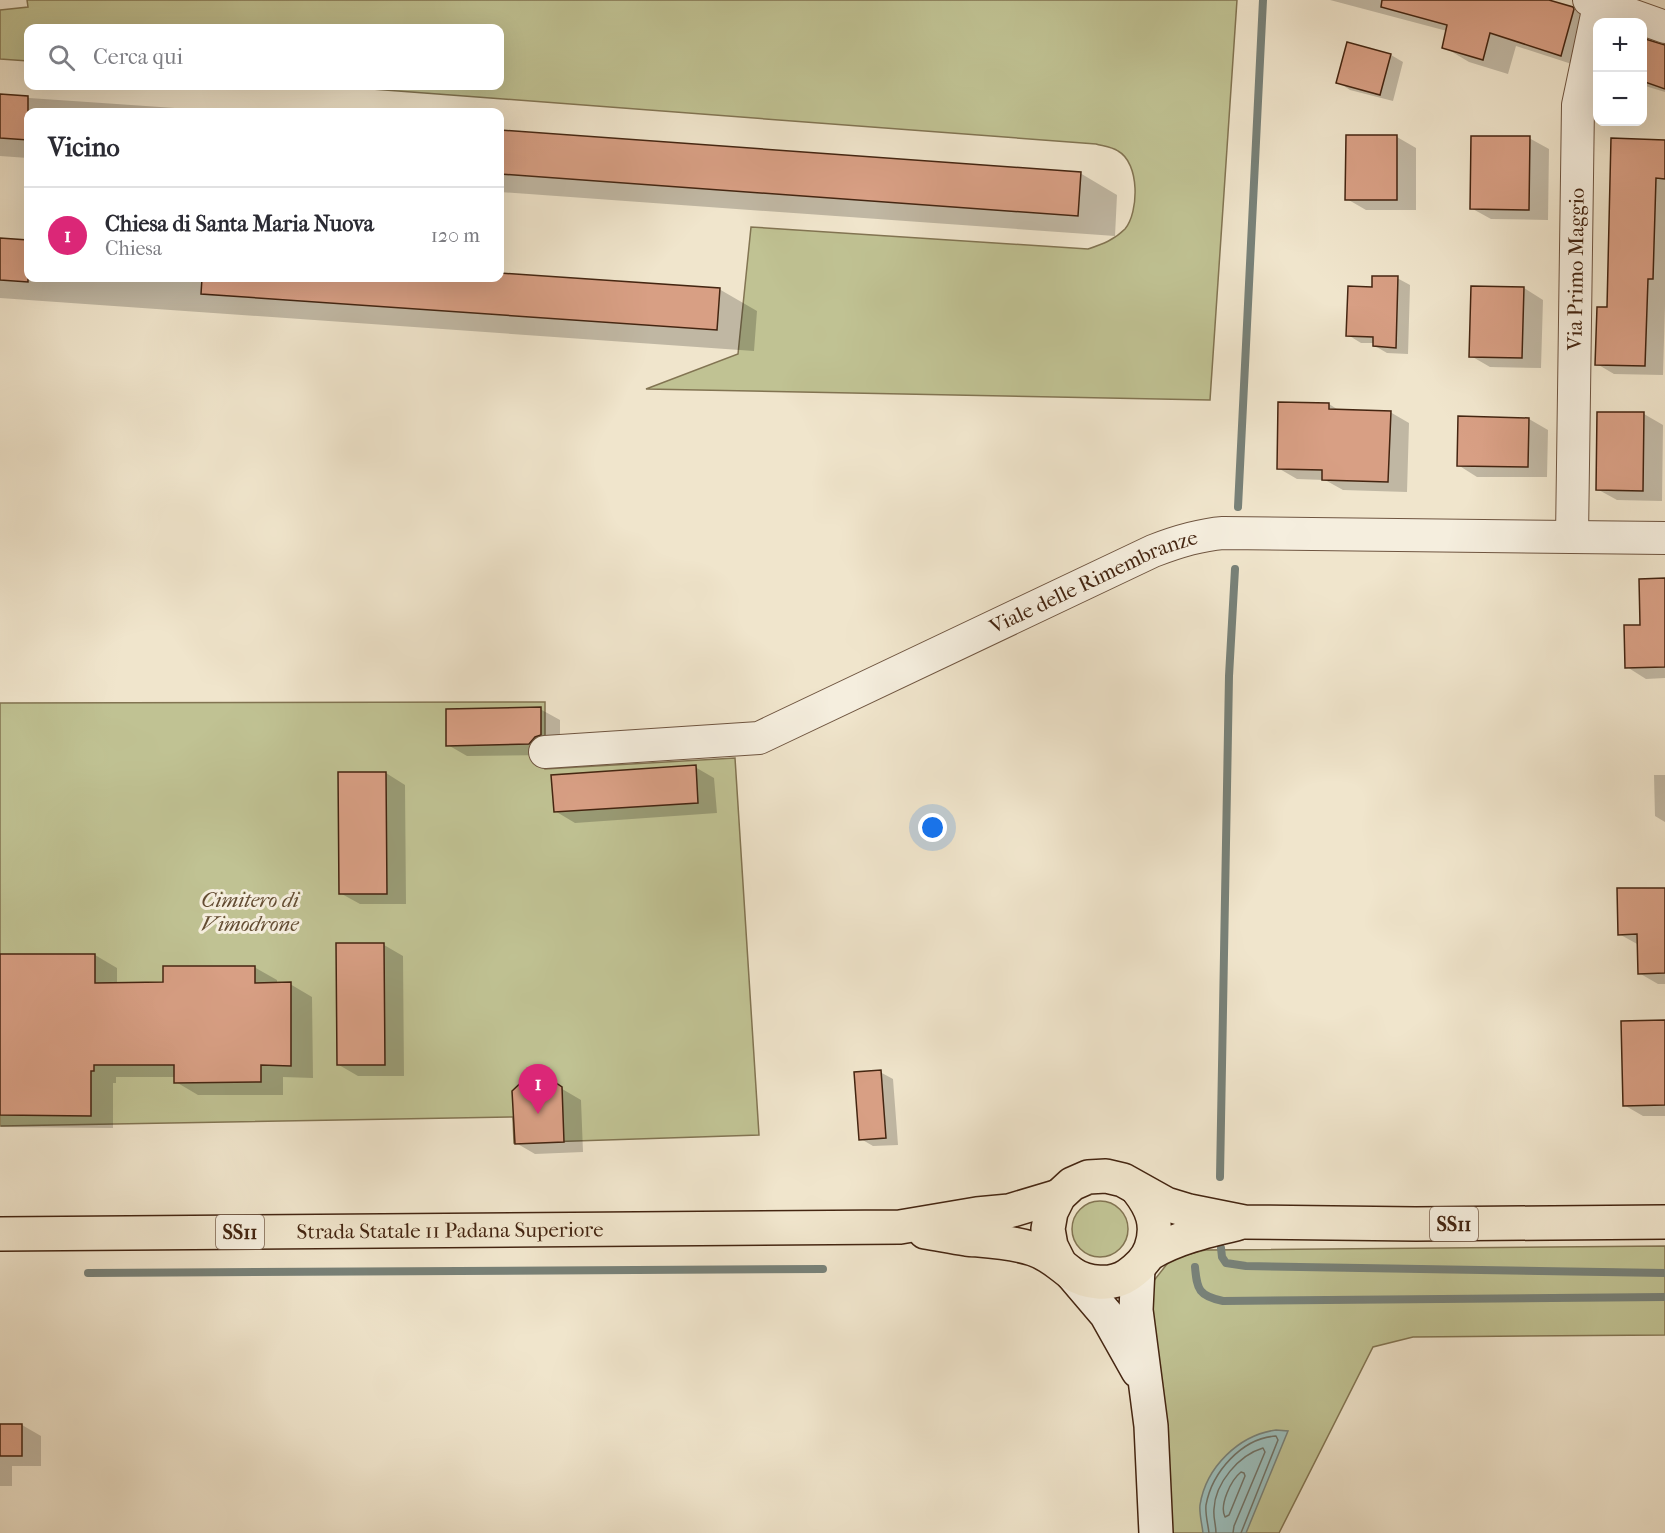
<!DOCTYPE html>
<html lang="it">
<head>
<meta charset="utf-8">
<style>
  :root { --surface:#fff; --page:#f7f7f7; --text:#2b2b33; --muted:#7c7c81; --line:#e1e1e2; --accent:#db2777 }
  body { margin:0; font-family:"IM FELL French Canon",serif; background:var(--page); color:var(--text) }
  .controls { position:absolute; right:18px; top:18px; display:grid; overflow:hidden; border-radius:12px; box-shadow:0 6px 24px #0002 }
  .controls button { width:54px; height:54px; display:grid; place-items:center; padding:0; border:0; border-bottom:2px solid var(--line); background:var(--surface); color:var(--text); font:30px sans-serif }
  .you { position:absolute; left:933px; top:828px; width:21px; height:21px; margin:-15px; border:4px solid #fff; border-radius:50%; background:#1a73e8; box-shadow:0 0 0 9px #1a73e833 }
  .badge { display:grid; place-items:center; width:39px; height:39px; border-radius:50%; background:var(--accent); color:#fff; font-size:20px; font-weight:700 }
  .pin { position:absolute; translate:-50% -50px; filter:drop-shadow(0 2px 3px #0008) }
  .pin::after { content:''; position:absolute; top:32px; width:21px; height:18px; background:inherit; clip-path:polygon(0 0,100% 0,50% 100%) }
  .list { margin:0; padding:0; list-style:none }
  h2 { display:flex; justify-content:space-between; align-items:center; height:78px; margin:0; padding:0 24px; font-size:26px }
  h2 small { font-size:20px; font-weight:400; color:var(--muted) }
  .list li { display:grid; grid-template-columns:39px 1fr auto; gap:18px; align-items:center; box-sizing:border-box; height:96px; padding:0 24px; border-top:2px solid var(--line) }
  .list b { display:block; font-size:22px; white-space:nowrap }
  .list p { margin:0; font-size:20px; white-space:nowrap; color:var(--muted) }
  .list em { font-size:20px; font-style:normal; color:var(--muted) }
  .icon { flex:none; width:33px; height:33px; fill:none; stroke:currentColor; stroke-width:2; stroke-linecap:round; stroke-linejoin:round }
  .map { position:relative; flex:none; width:1665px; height:1533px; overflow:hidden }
  .search { position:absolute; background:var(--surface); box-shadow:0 6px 24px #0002; left:24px; top:24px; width:480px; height:66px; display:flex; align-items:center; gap:15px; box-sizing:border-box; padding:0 21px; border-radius:12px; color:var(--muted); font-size:22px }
  .panel { position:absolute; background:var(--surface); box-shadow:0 6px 24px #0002; left:24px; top:108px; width:480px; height:174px; border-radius:12px }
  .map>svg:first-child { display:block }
  .green { fill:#c0c293; stroke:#827452; stroke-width:1.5 }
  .water { fill:#9bbebc; stroke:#788178; stroke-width:1.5 }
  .shadow { fill:#0003 }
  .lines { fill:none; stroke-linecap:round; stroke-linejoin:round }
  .shore { stroke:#707266; stroke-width:1.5 }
  .stream { stroke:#788178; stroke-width:8 }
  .building { fill:#d89f84; stroke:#442511; stroke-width:1.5 }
  .street-casing { stroke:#6f5540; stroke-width:34 }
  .secondary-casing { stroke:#442511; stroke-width:36 }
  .primary-casing { stroke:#442511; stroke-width:36 }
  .street { stroke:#f5eede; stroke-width:32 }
  .secondary { stroke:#f5eede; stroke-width:33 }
  .primary { stroke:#f0e5cc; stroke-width:33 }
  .labels { text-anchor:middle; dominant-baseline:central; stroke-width:6; stroke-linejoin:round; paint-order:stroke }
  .shield { fill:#f5eede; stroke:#79614e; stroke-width:1.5 }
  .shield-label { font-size:20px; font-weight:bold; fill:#442511 }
  .street-label { font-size:21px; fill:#442511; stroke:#f5eede }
  .park-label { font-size:21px; font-style:italic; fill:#634c32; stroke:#f5eede }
</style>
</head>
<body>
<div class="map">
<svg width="1665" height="1533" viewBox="0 0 1665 1533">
  <rect width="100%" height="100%" fill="#f0e5cc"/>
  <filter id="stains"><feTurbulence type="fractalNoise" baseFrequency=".00333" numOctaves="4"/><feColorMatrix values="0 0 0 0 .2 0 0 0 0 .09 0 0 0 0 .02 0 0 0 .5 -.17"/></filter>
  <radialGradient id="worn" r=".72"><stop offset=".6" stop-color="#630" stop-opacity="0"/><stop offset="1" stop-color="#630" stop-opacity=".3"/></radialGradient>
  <path class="green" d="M 27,0 L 1237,0 L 1210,400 L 646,389 L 738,354 L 751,227 L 1088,249 C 1103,244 1114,240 1125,229 C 1139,212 1140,163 1118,151 C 1112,147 1103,146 1096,144 L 332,86 L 500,86 L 500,28 L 28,28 L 28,61 L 0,59 L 0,10 L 28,7 Z
    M 545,702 L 545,769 L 735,758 L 759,1135 L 514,1143 L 513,1117 L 0,1126 L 0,703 Z
    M1072 1229a28 28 0 1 1 56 0a28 28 0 1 1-56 0Z
    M 1665,1246 L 1665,1335 L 1413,1337 L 1373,1347 L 1279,1533 L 1169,1533 L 1148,1320 L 1152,1283 L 1171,1259 L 1205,1250 Z"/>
  <path class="water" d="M 1276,1430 L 1288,1431 L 1246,1533 L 1203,1533 C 1202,1524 1199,1513 1200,1505 C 1206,1467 1239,1435 1276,1430 Z"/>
  <path class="shadow" d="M 1330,0 L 1544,0 L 1572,8 L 1598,23 L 1587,69 L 1516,46 L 1508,74 L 1469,62 L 1444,47 L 1447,31 Z
    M 1642,40 L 1665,46 L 1665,92 L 1642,85 Z
    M 1348,44 L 1391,55 L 1403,62 L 1393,101 L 1350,90 L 1338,82 Z
    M 0,96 L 233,112 L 28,112 L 28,158 L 0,156 Z
    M 500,132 L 1080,173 L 1117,195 L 1115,236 L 500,192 Z
    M 1347,137 L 1397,137 L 1416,148 L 1416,210 L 1366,210 L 1347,199 Z
    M 1529,138 L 1549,149 L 1548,220 L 1491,219 L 1471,208 Z
    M 1665,141 L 1665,305 L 1663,375 L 1614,374 L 1597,364 L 1608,309 Z
    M 0,240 L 28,242 L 28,278 L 500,278 L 500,274 L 719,289 L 757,311 L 754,351 L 0,298 Z
    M 1397,278 L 1410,285 L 1408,354 L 1387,353 L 1375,346 L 1375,343 L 1361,343 L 1348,335 Z
    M 1524,288 L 1543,300 L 1541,368 L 1490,367 L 1471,356 Z
    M 1329,404 L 1340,411 L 1390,412 L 1409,423 L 1407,492 L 1343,490 L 1325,480 L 1297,479 L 1278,468 Z
    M 1644,414 L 1663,425 L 1662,501 L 1617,500 L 1597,489 Z
    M 1529,419 L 1548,430 L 1547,477 L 1477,477 L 1458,465 Z
    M 1665,580 L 1665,678 L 1646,679 L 1627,667 L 1642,626 Z
    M 540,709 L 560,720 L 560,746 L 549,755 L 467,756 L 448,745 Z
    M 695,767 L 714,778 L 717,813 L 575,823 L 555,811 Z
    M 386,773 L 405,785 L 406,904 L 360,904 L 340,893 Z
    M 1654,775 L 1665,775 L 1665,822 L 1655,816 Z
    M 1665,889 L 1665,984 L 1658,984 L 1639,973 L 1639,945 L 1619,934 Z
    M 384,945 L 403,956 L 404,1076 L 358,1076 L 339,1065 Z
    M 0,955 L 95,955 L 117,968 L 117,984 L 165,983 L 254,967 L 277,980 L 277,984 L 290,984 L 312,997 L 313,1078 L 283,1077 L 283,1095 L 198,1095 L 176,1082 L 176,1077 L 116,1077 L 116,1083 L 113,1083 L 113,1128 L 1,1127 Z
    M 1665,1021 L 1665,1116 L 1643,1116 L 1624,1105 Z
    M 880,1072 L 893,1079 L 898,1145 L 873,1146 L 861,1139 Z
    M 540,1076 L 581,1100 L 583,1152 L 535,1154 L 516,1143 Z
    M 0,1425 L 22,1425 L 41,1436 L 41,1466 L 12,1466 L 12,1486 L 0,1486 Z"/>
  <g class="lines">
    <path class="shore" d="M 1241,1472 L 1244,1473 L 1245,1476 L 1229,1515 L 1225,1517 C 1219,1505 1231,1480 1241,1472 Z
      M 1209,1533 C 1208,1524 1205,1514 1206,1505 C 1212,1472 1242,1438 1276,1436 L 1278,1440 L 1241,1533
      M 1216,1533 C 1216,1525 1213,1517 1214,1509 C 1215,1483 1239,1455 1263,1448 L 1265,1452 L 1234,1526 L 1233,1533"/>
    <path class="stream" d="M 1238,507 L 1263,0
      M 1220,1177 L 1229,676 L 1235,569
      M 1221,1248 L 1222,1257 L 1226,1263 L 1246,1266 L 1665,1273
      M 1195,1267 C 1197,1290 1199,1296 1223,1301 L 1665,1297
      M 88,1273 L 823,1269"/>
  </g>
  <path class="building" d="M 1382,0 L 1549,0 L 1573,7 L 1574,9 L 1561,56 L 1490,33 L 1483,60 L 1442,48 L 1447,25 L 1381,7 Z
    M 1642,38 L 1665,45 L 1665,89 L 1642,81 Z
    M 1347,42 L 1391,54 L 1380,95 L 1336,83 Z
    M 0,94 L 28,96 L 28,140 L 0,138 Z
    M 500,130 L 1081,172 L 1078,216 L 500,174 Z
    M 1346,135 L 1397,135 L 1397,200 L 1345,200 Z
    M 1471,136 L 1530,136 L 1529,210 L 1470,209 Z
    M 1611,138 L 1665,140 L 1665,179 L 1656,178 L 1653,279 L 1648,279 L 1645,366 L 1595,365 L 1597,307 L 1607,307 Z
    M 0,238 L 28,240 L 28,282 L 0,280 Z
    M 500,273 L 720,288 L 717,330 L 201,294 L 202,278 L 500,278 Z
    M 1372,276 L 1398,276 L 1396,348 L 1373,346 L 1373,337 L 1346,336 L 1348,286 L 1372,287 Z
    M 1471,286 L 1524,287 L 1522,358 L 1469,357 Z
    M 1278,402 L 1329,403 L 1329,409 L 1391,411 L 1388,482 L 1322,480 L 1322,470 L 1277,469 Z
    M 1597,412 L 1644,412 L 1643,491 L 1596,490 Z
    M 1458,416 L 1529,418 L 1528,467 L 1457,466 Z
    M 1665,578 L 1665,667 L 1625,668 L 1624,625 L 1640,625 L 1639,579 Z
    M 541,707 L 541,735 L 535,737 L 529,744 L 446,746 L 446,709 Z
    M 696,765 L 698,803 L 554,812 L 551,775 Z
    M 338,772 L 386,772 L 387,894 L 339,894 Z
    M 1617,888 L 1665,888 L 1665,973 L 1638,974 L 1637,934 L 1618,935 Z
    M 336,943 L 384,943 L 385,1065 L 337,1065 Z
    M 0,954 L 95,954 L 95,983 L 163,982 L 163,966 L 255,966 L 255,983 L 291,982 L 291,1066 L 261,1065 L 261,1082 L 174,1083 L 174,1065 L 94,1065 L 94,1071 L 91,1071 L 91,1116 L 0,1115 Z
    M 1665,1020 L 1665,1105 L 1623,1106 L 1621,1021 Z
    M 881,1070 L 886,1138 L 859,1140 L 854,1072 Z
    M 533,1075 L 544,1075 L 562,1087 L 564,1142 L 515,1144 L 512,1091 L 527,1077 Z
    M 0,1424 L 22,1424 L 22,1456 L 0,1456 Z"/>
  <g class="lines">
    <defs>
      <g id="street">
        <path d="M 1589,0 L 1665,27"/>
        <path id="s1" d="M 1572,537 L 1578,105 L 1598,10 L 1597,0"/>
        <path id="s2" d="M 545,752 L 759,738 L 1153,551 C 1176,542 1198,535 1223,533 L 1665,538"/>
      </g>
      <path id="secondary" d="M 1138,1268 L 1136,1310 L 1151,1426 L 1156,1533
        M 1072,1274 L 1106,1314 L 1138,1371"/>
      <g id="primary">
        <path d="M 925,1232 C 938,1234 952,1237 966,1239 C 988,1241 1012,1242 1033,1249 C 1049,1254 1059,1264 1071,1273 C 1087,1284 1112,1286 1128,1275 C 1138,1268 1147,1260 1151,1248 C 1159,1225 1152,1208 1138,1190"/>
        <path id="s3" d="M 0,1234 L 900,1227 L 977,1214 L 1009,1211 L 1059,1196"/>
        <path d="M 1149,1254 C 1176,1238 1206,1231 1236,1224"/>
        <path d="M 1059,1262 L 1051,1246 L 1048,1229 L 1051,1212 L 1059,1196 L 1072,1184 L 1088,1177 L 1106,1176 L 1123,1180 L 1166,1204 L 1189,1211 L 1244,1222 L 1416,1224 L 1665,1222"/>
      </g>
    </defs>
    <use href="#street" class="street-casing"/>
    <use href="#secondary" class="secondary-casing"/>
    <use href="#primary" class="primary-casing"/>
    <use href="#street" class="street"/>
    <use href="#secondary" class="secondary"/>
    <use href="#primary" class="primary"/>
  </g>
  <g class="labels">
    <g class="shield">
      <rect x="1430" y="1207" width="48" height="34" rx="4.5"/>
      <rect x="216" y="1215" width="48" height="34" rx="4.5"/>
    </g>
    <g class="shield-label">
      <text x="1454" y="1224">SS11</text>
      <text x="240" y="1232">SS11</text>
    </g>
    <g class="street-label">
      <text stroke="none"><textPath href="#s1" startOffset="268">Via Primo Maggio</textPath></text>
      <text stroke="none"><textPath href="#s2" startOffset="584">Viale delle Rimembranze</textPath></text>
      <text stroke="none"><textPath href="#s3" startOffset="450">Strada Statale 11 Padana Superiore</textPath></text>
    </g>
    <g class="park-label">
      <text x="250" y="900">Cimitero di<tspan x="250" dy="24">Vimodrone</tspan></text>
    </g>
  </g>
  <rect width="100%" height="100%" filter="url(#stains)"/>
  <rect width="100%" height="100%" fill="url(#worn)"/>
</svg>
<div class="controls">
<button>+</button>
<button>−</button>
</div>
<div class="you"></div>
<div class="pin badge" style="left:538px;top:1114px">1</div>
<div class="search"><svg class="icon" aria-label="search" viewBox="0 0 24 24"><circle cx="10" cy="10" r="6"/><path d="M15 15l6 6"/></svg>Cerca qui</div>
<section class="panel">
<h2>Vicino<small></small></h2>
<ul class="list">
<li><span class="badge">1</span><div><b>Chiesa di Santa Maria Nuova</b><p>Chiesa</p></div><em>120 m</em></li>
</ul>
</section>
</div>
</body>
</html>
